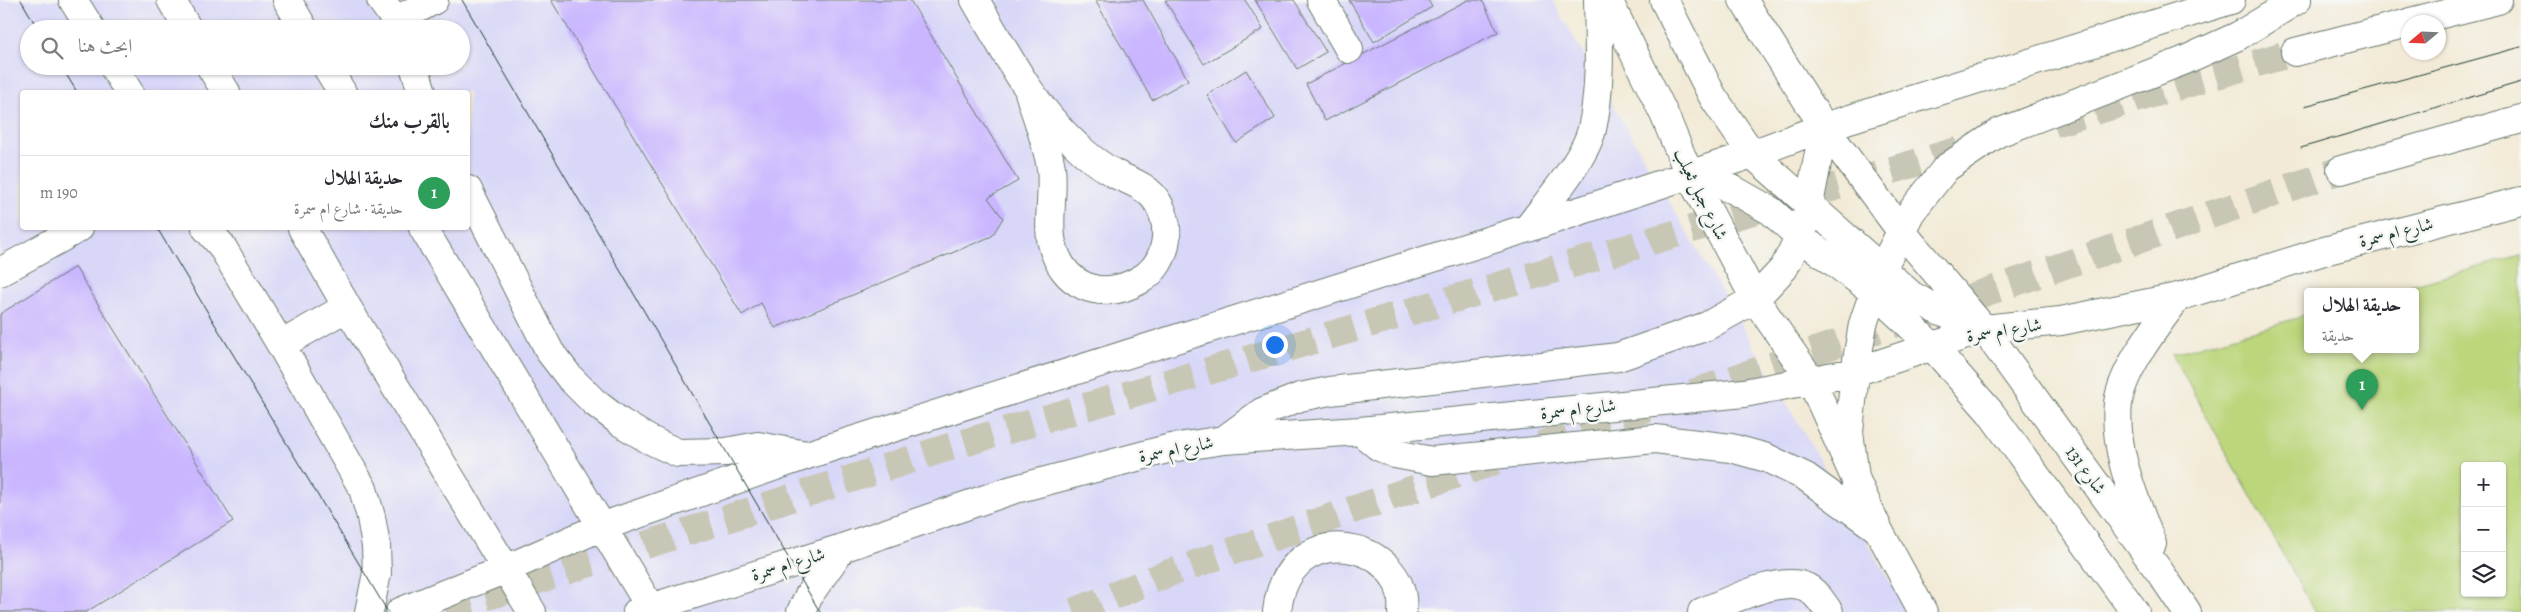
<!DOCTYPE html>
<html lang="ar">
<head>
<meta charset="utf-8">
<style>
  :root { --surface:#fff; --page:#f2f2f3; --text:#2b2b33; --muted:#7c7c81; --line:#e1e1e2; --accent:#db2777 }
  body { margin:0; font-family:Alegreya,Amiri,serif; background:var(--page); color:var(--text); direction:rtl }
  .controls { position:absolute; right:15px; bottom:15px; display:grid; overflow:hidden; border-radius:5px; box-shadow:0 1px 4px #0004 }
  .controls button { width:45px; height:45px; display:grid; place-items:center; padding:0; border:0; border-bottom:1px solid var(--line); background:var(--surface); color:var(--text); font:25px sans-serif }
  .compass { position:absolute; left:2401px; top:15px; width:45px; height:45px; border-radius:50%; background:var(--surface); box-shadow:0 1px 4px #0004; rotate:251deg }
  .you { position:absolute; left:1274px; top:344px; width:18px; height:18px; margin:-12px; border:4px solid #fff; border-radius:50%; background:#1a73e8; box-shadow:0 0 0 8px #1a73e833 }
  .badge { display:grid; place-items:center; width:32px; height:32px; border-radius:50%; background:var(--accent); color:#fff; font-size:16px; font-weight:700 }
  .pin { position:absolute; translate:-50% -41px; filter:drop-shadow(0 1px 2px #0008) }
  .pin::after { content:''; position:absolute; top:26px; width:18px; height:15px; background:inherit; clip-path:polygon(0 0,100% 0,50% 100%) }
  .popup { position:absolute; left:2304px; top:288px; width:115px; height:65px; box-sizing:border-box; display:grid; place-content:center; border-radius:5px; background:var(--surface); filter:drop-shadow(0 1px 4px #0005); font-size:16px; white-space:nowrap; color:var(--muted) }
  .popup b { font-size:19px; color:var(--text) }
  .popup::after { content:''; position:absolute; left:50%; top:100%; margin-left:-10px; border:10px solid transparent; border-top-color:var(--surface) }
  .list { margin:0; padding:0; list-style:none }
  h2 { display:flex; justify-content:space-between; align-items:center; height:65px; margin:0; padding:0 20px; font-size:21px }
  h2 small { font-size:16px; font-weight:400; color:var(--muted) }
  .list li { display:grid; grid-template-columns:32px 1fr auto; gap:15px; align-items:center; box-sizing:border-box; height:75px; padding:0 20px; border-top:1px solid var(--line) }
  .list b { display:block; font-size:19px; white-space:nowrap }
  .list p { margin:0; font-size:16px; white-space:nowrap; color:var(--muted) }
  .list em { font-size:16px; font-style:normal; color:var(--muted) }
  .icon { flex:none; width:28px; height:28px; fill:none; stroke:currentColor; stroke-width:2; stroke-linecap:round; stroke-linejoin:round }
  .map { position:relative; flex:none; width:2521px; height:612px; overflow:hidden; direction:ltr }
  .search { position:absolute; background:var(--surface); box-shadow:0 1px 4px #0004; left:20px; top:20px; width:450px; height:55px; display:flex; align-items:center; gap:12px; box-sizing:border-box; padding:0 18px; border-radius:28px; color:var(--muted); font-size:19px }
  .panel { position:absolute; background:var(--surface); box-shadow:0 1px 4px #0004; left:20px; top:90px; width:450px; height:140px; border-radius:5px; direction:rtl }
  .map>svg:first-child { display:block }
  .built { fill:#d8d7f8; fill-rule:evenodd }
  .green { fill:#bcd67b; stroke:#6e8a58; fill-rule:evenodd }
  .building { fill:#c9b6ff }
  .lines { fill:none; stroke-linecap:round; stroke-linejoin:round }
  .minor-tunnel { stroke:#c8c7b6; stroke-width:28; stroke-dasharray:28 14; stroke-linecap:butt }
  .minor-casing { stroke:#697a6d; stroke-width:30 }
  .minor { stroke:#fff; stroke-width:28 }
  .tram { stroke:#1f3d34; stroke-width:1 }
  .labels { text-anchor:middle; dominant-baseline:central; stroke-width:5; stroke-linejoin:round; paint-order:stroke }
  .street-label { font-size:18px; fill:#1f3d34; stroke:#f6f6f2 }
</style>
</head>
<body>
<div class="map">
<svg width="2521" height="612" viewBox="0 0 2521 612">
  <rect width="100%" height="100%" fill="#f6f6f2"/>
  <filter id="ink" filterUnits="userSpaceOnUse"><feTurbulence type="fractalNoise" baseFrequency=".02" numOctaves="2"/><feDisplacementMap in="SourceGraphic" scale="10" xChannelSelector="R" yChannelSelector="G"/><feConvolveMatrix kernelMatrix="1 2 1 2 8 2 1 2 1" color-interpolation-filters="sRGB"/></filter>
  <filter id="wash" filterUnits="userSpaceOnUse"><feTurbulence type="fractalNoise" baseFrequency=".0096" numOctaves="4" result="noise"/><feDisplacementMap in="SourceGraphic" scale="20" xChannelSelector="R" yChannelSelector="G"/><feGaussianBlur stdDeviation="1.12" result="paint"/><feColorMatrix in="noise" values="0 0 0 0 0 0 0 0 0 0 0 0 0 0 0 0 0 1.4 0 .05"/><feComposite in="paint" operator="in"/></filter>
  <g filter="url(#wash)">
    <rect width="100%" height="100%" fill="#f2ead6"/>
    <path class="built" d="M 0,0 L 1552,0 L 1908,612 L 0,612 ZM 29,29 L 461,29 L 461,66 L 29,66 ZM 22,92 L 468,92 L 468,228 L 22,228 Z"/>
    <path class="green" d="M 2521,255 L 2521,612 L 2315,612 L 2172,354 L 2308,315 L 2308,349 L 2416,349 L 2416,291 L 2393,291 ZM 2465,466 L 2502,466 L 2502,593 L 2465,593 Z"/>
    <g id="blocks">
      <path class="building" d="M 551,0 L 910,0 L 1018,181 L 988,198 L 1003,218 L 992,236 L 775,328 L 761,303 L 742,315 Z
        M 1095,0 L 1143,0 L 1188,80 L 1152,100 Z
        M 1165,0 L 1245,0 L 1263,29 L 1204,64 Z
        M 1255,0 L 1294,0 L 1326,52 L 1297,69 Z
        M 1349,0 L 1428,0 L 1432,7 L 1374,42 Z
        M 1468,0 L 1482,0 L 1498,32 L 1325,121 L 1306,84 Z
        M 1246,70 L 1275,118 L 1236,143 L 1207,95 Z
        M 75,267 L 233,521 L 86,612 L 0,612 L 0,314 Z"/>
    </g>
  </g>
  <g filter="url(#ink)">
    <use href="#blocks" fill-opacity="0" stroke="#697a6d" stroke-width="1"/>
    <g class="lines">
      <path class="minor-tunnel" d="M 2054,123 L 2295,52
        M 1693,393 L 2341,170
        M 1541,445 L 1652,407
        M 446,612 L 460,605 L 943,449 L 1974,146
        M 1074,612 L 1169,573 L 1498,460"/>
      <defs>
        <path id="minor" d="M 73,0 L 91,29
          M 171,0 L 188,29
          M 287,0 L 304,29
          M 381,0 L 402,29
          M 975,0 C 1005,51 1032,105 1076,145 C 1088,157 1101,166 1115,174 C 1131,182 1148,186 1158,203 C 1174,230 1166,267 1138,281 C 1100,302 1062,286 1052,243 C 1047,224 1054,191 1051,168 C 1047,142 1036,116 1029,92
          M 1321,0 L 1349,49
          M 1608,0 L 1664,114 L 1689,174 L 1755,299 L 1811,380 L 1878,529 L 1923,612
          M 1664,0 L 1713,97 L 1752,154 L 1911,295 L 1941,312 L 1982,328
          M 1743,0 L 1824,127 L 1901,231 L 1984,329 L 2164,578 L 2187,612
          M 397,20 L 434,0
          M 2410,22 L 2498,0
          M 2295,52 L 2408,23
          M 113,66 L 129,92
          M 210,66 L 226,92
          M 326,66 L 342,92
          M 414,66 L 422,92
          M 2341,170 L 2521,119
          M 1689,174 L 1734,190 L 1771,211 L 1800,237 L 1874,292 L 1931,345 L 1990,412 L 2135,612
          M 468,190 L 550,352 L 570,378 L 594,402 L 620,422 L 648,439 L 678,453 L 726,452 L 758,446 L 806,455
          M 206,228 L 221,245 L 281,345 L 363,489 L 371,517 L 376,546 L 377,573 L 369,612
          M 302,228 L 347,307 L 532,612
          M 423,228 L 653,612
          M 1528,228 C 1547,202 1585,159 1592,129 C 1601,90 1599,40 1598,0
          M 0,272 L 79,228
          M 281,345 L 347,307
          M 1360,431 L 1378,446 L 1395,454 L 1432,461 L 1655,439 L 1731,448 L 1767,458 L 1806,477 L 1875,527
          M 1224,440 L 1262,412 L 1300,397 L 1330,391 L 1618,357 L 1707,326 L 1755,299 L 1784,268 L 1805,225 L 1824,127
          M 1856,484 L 1849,432 L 1855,372 L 1863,324 L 1881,271 L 1911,212 L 1946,168 L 1998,133 L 2183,61 L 2238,36 L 2297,0
          M 2152,544 C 2135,499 2113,452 2118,403 C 2122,370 2158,323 2178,297
          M 400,612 L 506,569 L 601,527 L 807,455 L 1528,228 L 1752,154 L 1824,127 L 2231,0
          M 637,612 L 842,548 L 1012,490 L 1171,448 L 1224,440 L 1360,431 L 1744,393 L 1855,372 L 1984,329 L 2061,321 L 2178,297 L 2324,251 L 2521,201
          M 801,612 L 809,595 L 842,548
          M 1277,612 C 1287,512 1410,541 1402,612
          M 1702,612 C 1728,602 1780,575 1806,587 C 1816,592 1823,603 1829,612"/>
      </defs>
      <use href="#minor" class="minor-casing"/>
      <use href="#minor" class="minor"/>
      <path class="tram" d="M 21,0 L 38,29
        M 462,0 L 820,612
        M 61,66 L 77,92
        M 2305,106 L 2521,47
        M 2301,148 L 2521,82
        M 157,228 L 388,612"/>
    </g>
  </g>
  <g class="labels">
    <g class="street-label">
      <text transform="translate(1701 194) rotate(64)">شارع جبل ثعيلب</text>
      <text transform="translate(2396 232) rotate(-14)">شارع ام سمرة</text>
      <text transform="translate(2004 330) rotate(-9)">شارع ام سمرة</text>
      <text transform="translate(1578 409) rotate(-6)">شارع ام سمرة</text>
      <text transform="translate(1176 449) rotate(-11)">شارع ام سمرة</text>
      <text transform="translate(2086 470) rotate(54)">شارع 131</text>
      <text transform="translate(788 564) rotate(-17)">شارع ام سمرة</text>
    </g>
  </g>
</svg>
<div class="controls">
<button>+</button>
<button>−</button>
<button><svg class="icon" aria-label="layers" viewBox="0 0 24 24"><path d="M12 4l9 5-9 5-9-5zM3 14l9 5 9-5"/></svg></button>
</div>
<svg class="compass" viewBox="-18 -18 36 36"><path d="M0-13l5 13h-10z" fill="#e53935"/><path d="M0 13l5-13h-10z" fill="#7c7c81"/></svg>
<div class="you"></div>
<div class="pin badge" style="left:2362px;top:410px;background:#2e9e5b">1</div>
<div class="popup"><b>حديقة الهلال</b>حديقة</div>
<div class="search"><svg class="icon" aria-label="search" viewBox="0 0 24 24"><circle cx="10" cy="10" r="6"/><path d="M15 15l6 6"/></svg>ابحث هنا</div>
<section class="panel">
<h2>بالقرب منك<small></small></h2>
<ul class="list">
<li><span class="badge" style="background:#2e9e5b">1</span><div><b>حديقة الهلال</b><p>حديقة · شارع ام سمرة</p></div><em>190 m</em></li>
</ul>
</section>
</div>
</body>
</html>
